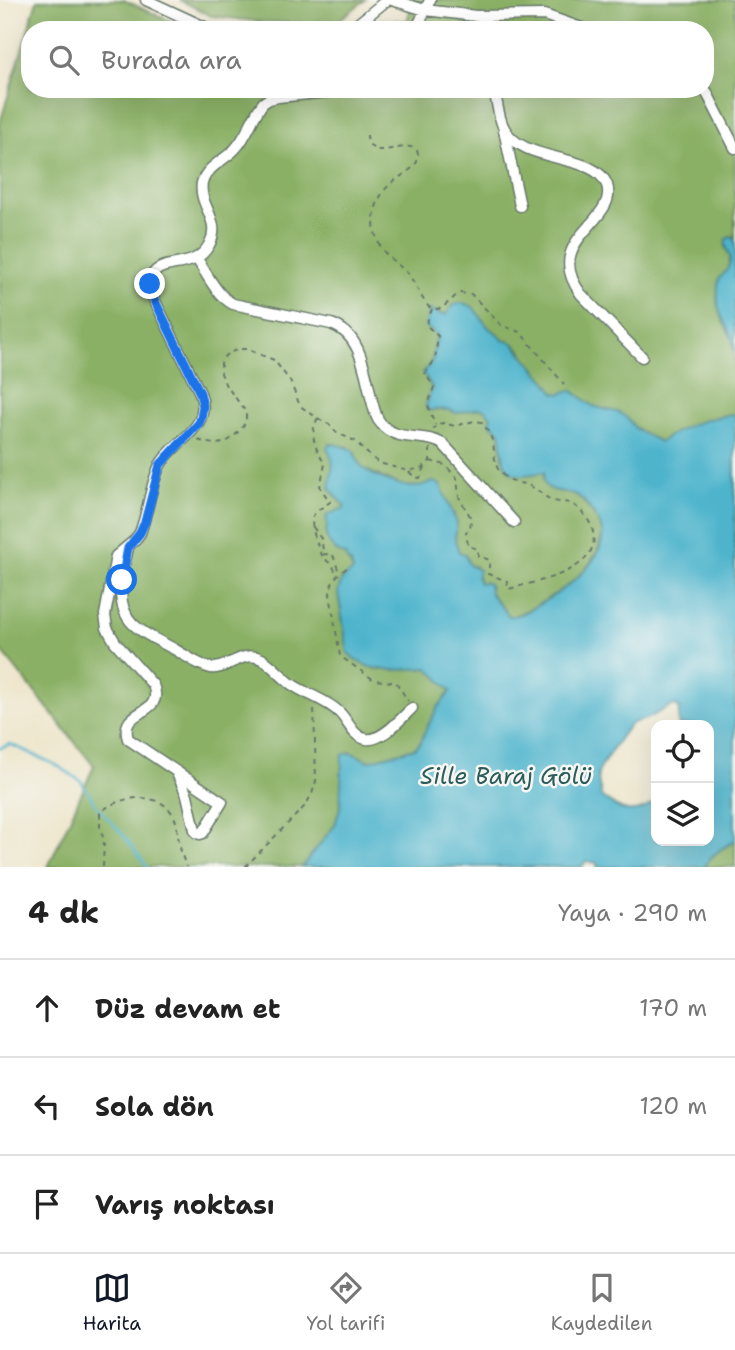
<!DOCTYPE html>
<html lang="tr">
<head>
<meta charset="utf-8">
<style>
  :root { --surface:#fff; --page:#f6f6f6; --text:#222; --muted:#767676; --line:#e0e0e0; --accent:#111827 }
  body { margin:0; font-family:"Shantell Sans",sans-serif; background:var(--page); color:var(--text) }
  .controls { position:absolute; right:21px; bottom:21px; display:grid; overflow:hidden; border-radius:14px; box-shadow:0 7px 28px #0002 }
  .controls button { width:63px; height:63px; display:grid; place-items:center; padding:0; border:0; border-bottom:2px solid var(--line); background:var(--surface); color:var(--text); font:35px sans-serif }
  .stop { position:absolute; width:21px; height:21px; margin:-16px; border:5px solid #1a73e8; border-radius:50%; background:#fff }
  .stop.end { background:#1a73e8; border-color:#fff; box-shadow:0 2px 7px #0008 }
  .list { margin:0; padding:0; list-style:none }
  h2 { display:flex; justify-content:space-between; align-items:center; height:91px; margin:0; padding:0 28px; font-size:30px }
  h2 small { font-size:23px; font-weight:400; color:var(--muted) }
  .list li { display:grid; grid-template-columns:46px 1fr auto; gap:21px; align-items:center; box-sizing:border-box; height:98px; padding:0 28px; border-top:2px solid var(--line) }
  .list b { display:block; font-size:26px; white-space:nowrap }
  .list em { font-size:23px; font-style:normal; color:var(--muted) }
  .icon { flex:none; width:38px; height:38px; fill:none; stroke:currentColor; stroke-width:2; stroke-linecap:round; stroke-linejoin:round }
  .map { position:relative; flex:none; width:735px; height:867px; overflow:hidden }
  .search { position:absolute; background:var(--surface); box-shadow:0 7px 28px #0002; left:21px; right:21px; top:21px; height:77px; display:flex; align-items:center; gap:18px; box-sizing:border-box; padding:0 24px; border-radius:28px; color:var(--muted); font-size:26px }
  .sheet { height:385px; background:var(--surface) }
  nav { display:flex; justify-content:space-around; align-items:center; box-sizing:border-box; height:98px; border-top:2px solid var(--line); background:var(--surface); font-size:19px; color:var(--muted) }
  nav a { display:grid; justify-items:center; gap:4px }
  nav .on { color:var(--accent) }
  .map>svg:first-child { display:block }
  .forest { fill:#8ab065; stroke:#54764c; stroke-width:2 }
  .water { fill:#4eb4cc; stroke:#367880; stroke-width:2; fill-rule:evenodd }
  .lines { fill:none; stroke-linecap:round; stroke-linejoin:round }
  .stream { stroke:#4eb4cc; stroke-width:2.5 }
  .minor-casing { stroke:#677869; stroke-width:13 }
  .path { stroke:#677869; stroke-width:2; stroke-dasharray:5 5; stroke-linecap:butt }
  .minor { stroke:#fff; stroke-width:10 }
  .route { stroke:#1a73e8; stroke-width:9 }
  .labels { text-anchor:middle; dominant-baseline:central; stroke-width:5; stroke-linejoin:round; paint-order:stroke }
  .water-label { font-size:23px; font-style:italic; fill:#2b5b5a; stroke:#f6f6f2 }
</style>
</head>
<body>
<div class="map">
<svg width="735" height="867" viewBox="0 0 735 867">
  <rect width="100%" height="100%" fill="#f6f6f2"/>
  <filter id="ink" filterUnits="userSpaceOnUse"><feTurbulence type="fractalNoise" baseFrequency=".0143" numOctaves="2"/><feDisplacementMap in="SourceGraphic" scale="14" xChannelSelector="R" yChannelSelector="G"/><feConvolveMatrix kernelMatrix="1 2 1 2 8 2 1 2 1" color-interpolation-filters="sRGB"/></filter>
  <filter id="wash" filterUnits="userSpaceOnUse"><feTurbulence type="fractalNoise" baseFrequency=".00686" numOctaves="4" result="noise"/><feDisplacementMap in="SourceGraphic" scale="28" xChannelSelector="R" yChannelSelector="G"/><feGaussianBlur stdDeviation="1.57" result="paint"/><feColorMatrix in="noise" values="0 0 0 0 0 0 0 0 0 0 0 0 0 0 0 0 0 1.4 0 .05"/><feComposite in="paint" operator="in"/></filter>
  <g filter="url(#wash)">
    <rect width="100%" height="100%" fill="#eee6cc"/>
    <path class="forest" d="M 37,0 L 124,0 L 189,30 L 30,30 L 30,89 L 705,89 L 705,30 L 365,30 L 381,20 L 407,21 L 413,0 L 735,0 L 735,242 L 733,238 L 725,246 L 731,258 L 727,271 L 719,279 L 717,302 L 724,323 L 734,343 L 735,414 C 707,418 684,425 660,442 L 642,433 L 635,428 L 627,418 L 593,406 L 573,391 L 567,392 L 560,394 L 555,393 L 519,348 L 514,344 L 504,341 L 498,334 L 489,328 L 472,306 L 453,306 L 446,315 L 440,314 L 432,361 L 423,373 L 432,387 L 426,405 L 450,409 L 456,413 L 480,408 L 487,411 L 491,417 L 490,421 L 492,425 L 500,431 L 502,438 L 523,475 L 544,472 L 569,492 L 577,495 L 581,499 L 599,522 L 602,529 L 602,537 L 597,552 L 588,566 L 572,583 L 534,607 L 514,616 L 508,616 L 490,592 L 489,584 L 479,584 L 476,567 L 469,565 L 465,555 L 459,552 L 455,540 L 454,514 L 432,482 L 418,487 L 403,486 L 390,481 L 362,468 L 354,452 L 348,447 L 330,444 C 330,452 333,455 333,463 C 334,472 331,480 330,489 L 345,506 L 327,527 L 326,534 L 327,538 L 335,550 L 346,556 L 353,571 L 338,592 L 348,653 L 380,670 L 428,668 L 451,691 L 438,707 L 426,729 L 421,742 L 415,748 L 369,761 L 350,752 L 342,781 L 340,808 L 335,825 L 302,867 L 48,867 L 94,766 L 0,649 L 0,123 Z
      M 180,0 L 365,0 L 339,20 L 307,23 L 262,22 L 211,16 Z
      M 735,841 L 735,867 L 704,867 C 710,855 723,847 735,841 Z"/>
    <path class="water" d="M 729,237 L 733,238 L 735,242 L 735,351 L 733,349 C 735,333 718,319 718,302 C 718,296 717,286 719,280 C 722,273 730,270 730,261 C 731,253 724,248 726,240 Z
      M 459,303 L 466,304 L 472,306 L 489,328 L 498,334 L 504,341 L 509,341 L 514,344 L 547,382 L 555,393 L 560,394 L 567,391 L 573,391 L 593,406 L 620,413 L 627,418 L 635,428 L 642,433 L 660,442 C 685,425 705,418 735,414 L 735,841 C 723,847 710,855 704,867 L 597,867 L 597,863 L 586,861 L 582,867 L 302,867 L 335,825 L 340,808 L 342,756 C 350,748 360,758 369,761 L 415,748 L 421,742 L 426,729 L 438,707 L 451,691 L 428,668 C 399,669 371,677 348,653 L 338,592 L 342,579 L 353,571 L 351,563 L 347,561 L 346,556 C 338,553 326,544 326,533 C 326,531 327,529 327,527 C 327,523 326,519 327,515 L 344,508 L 345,506 L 330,489 C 329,470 338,468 327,448 L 328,445 L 334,444 L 352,449 C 356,455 358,464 363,468 C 371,476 404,488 415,487 C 422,486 428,482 436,482 L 441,486 L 457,523 L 455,540 L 459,552 L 465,554 L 469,565 L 479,570 L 477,578 L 479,583 L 484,582 L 489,584 L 490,593 L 509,616 C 520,617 533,608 543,602 C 566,589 617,553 598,521 C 594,514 584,500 578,496 C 569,490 547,494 544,482 C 543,479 544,475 544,472 C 536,473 527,476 520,475 C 498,473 504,446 500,431 L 492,425 L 490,421 L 491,417 L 487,411 L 480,408 L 456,413 C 446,407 439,411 427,410 L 426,405 L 432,387 L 423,373 L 432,361 L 437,336 L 425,326 L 430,310 L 440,314 L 446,315 L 453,306 ZM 675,705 L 679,708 L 678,725 L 709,725 L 709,841 L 656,841 L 656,801 C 634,818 620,812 601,796 C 601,789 597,781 598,774 C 599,768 625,729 631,724 C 637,720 645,721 651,717 C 659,712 666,707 675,705 Z"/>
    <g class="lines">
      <path class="stream" d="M 0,748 L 10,744 L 58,766 L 81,781 L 96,805 L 125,837 L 147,867"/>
    </g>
  </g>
  <g filter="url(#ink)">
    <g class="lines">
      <defs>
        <path id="minor" d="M 146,0 L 211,30
          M 392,0 L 425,10 L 476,16 L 544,15 L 587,30
          M 347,30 L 355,26 L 387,0
          M 416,30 L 430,0
          M 494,89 C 497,101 498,115 503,126 C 520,166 595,151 607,185 C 619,222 540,239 581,294 L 642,357
          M 705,89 L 735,148
          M 504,130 L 520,206
          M 197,259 C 207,274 216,295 233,304 L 331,324 C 362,334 365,374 372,401 C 374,408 375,415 379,421 C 395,444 423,432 443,444 L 514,522
          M 128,548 C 123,571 113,604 133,624 C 144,635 160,641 174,649 C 185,655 199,666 211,668 C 228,670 242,649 262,659 C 272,665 281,676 290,683 C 306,695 326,699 340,713 C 348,721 353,737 366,739 C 381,742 402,718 412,708
          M 176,771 L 187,795 L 195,830 L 197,833 L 200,834 L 203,833 L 222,802 L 128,739 C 118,707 166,717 153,685 L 115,642 L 107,628 L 105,615 L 116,556 L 134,541 L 140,533 C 148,513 151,483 160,465 C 175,439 213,429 200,393 L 151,293 C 145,249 191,278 209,245 C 223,221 198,206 202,183 C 206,167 225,160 235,149 C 247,137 252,117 263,103 L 269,99 L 278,97 L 359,89"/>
      </defs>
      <use href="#minor" class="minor-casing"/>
      <path class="path" d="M 367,135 C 368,168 415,133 418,154 C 420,167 403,174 394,181 C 372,197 367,231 385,253 C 392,261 402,267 409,275 C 416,285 421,298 429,307 L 438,309 L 442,308 L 459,293 L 471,294 L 501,325 L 520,332 L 564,384
        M 432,309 L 426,325 L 438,336 L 435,360 L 425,373 L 434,387 L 428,405 L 435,425
        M 318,418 C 308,434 316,450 325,464 L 320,487 L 330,502 C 325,506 316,510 313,516 C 309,523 319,553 324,558 C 331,565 336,566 335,576
        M 198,440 C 223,449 231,442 246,422 L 246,412 L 225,384 L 221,373 L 221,363 L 223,358 L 228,353 L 240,349 L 246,349 L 274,360 L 290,381 L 300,406 L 322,421 L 329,424 L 337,433 L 355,441 L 370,456 L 379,463 L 408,471 L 422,468 L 430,461 L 430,448
        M 430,461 L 445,465 L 457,478 L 459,497 L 471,518 L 470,529 L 466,532 L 468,546 L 478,549 L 478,556 L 490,560 L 488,574 L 507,581 L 509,589 C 536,581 601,572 593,532 C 591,522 583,511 575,506 C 569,501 561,503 554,501 C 545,498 540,491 532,487 C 522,482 514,484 503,475 C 492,466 496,452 492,440 C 490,433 486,427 481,422 L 474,421 L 455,426 L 443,423 L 438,424 L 433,429
        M 409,472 L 415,477 L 420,478 L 425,467
        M 313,527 L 322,540 L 323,554 L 333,555 L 339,572
        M 347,568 C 336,575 331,581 330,594 L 340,656 L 374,680 L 396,682 L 408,701
        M 103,867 L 104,840 L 100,828 L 100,813 C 119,794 164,790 175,819 C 178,826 177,834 179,841 C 180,850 183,858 186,867
        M 245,867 L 305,806 L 312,794 L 316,781 L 314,706"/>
      <use href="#minor" class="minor"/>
    </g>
  </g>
  <g class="lines" filter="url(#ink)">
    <path class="route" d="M 122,580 L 128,548 L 140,533 L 145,522 L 160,465 L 199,423 L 201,418 L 203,406 L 200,393 L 151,293 L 150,284"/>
  </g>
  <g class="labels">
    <g class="water-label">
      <text x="506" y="776">Sille Baraj Gölü</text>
    </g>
  </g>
</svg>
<div class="controls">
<button><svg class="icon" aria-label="locate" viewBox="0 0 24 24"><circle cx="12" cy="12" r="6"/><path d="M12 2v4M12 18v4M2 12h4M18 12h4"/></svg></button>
<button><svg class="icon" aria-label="layers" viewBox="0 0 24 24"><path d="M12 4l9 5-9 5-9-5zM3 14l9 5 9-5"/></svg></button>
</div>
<div class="stop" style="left:122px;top:580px"></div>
<div class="stop end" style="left:150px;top:284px"></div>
<div class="search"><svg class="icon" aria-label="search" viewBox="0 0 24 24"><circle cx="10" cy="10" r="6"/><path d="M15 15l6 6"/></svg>Burada ara</div>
</div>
<section class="sheet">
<h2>4 dk<small>Yaya · 290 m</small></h2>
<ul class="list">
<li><svg class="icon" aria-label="ahead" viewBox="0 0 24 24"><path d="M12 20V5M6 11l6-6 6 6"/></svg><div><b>Düz devam et</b></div><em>170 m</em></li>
<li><svg class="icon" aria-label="left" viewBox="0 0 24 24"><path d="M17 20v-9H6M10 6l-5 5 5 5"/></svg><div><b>Sola dön</b></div><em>120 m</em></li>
<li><svg class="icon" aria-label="arrive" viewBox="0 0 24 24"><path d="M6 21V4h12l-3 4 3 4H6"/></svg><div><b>Varış noktası</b></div></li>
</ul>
</section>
<nav>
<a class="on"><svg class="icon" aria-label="map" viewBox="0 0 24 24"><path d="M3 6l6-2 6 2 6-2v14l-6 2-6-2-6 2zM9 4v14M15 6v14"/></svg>Harita</a>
<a><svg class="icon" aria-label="directions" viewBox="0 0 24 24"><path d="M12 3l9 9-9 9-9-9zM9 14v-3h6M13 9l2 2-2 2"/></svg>Yol tarifi</a>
<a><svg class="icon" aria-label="saved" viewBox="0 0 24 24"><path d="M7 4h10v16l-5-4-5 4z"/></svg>Kaydedilen</a>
</nav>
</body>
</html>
